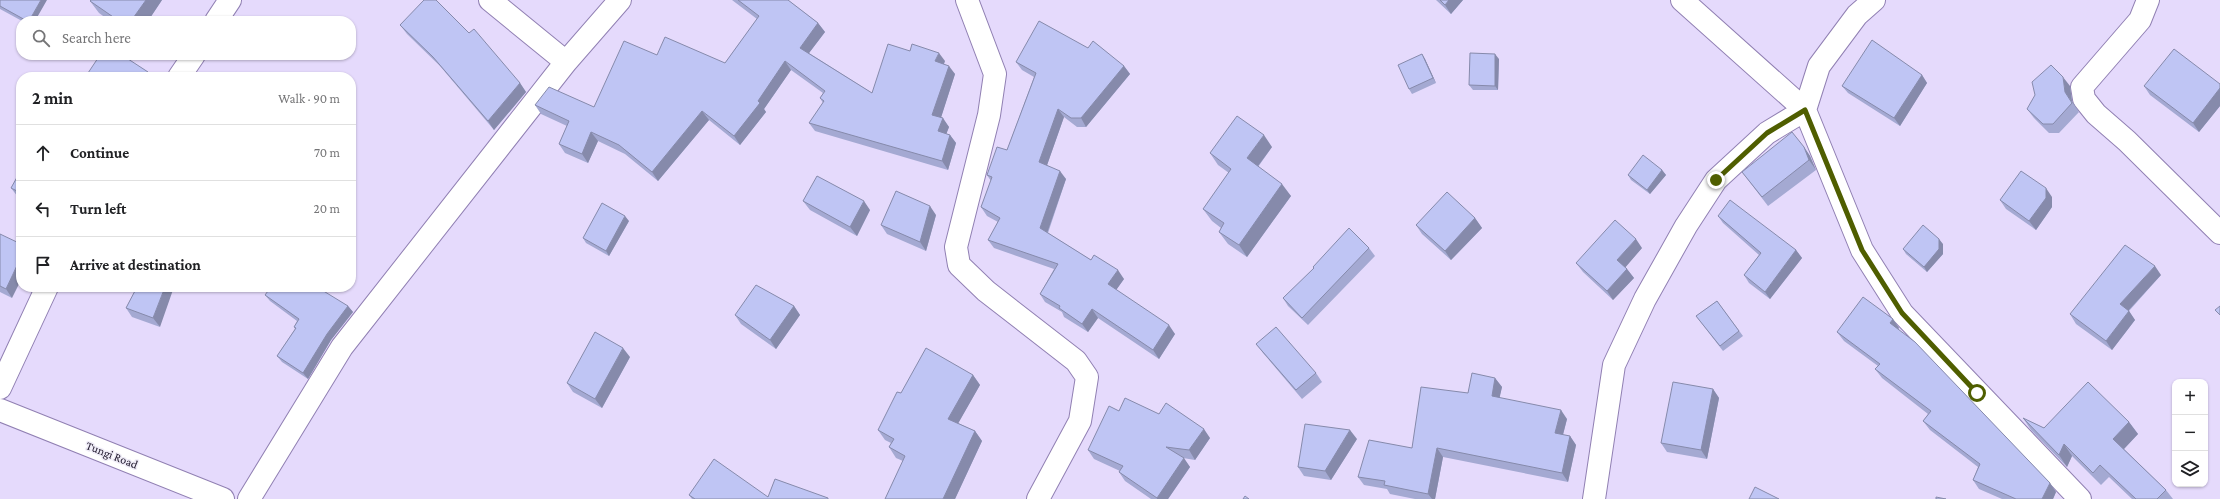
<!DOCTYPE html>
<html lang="en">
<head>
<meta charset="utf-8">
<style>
  :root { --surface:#fff; --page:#f6f6f6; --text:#202124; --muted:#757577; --line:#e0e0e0 }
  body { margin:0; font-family:"Crimson Pro",serif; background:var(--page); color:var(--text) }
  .controls { position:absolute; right:12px; bottom:12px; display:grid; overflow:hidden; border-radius:8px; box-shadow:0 1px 3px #0004 }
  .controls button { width:36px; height:36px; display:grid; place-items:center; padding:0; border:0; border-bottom:1px solid var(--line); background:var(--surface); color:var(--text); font:20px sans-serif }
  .stop { position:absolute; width:12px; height:12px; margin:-9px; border:3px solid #4f5e00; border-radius:50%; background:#fff }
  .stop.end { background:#4f5e00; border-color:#fff; box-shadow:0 1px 4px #0008 }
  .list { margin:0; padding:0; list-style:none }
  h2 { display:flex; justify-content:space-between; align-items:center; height:52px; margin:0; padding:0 16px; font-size:17px }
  h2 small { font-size:13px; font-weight:400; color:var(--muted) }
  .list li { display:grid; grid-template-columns:26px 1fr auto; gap:12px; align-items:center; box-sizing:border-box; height:56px; padding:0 16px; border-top:1px solid var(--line) }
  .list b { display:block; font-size:15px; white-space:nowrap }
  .list em { font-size:13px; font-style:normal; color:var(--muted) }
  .icon { flex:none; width:22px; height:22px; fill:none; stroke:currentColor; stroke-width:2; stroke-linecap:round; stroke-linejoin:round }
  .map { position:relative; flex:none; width:2220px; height:499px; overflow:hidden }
  .search { position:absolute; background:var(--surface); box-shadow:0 1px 3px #0004; left:16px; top:16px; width:340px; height:44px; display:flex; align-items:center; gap:10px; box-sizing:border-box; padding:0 14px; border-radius:16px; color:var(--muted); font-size:15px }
  .panel { position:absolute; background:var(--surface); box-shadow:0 1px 3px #0004; left:16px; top:72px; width:340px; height:220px; border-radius:16px }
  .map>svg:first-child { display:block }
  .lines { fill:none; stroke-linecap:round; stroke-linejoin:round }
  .street-casing { stroke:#9180b3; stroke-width:24 }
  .secondary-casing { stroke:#9180b3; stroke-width:24 }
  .street { stroke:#fff; stroke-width:22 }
  .secondary { stroke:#fff; stroke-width:22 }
  .wall { fill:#a4a9d2 }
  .shaded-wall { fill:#868aab }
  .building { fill:#bfc5f4; stroke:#868aab }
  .route { stroke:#4f5e00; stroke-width:5 }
  .labels { text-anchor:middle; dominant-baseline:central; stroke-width:3; stroke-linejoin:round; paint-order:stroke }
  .street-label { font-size:12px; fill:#1d162a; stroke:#efecf7 }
</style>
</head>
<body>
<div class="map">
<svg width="2220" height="499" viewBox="0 0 2220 499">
  <rect width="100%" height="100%" fill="#e5dafc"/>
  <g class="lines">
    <defs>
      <path id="street" d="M 490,0 L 566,62
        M 967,0 L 995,74 L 989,115 L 956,247 L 959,265 L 986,291 L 1076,361 L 1087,377 L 1080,421 L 1038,499
        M 1682,0 L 1805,110 L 1862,250 L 1902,313 L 2080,499
        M 2148,0 L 2140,20 L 2082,87 L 2084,99 L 2096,114 L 2127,141 L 2220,233
        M 216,21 L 230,0
        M 179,77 L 194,55
        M 0,388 L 47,287
        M 249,499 L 342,347 L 566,62 L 620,0
        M 1594,499 L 1614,365 L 1645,299 L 1686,226 L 1716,180 L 1767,133 L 1805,110 L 1819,66 L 1857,15 L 1874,0"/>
      <path id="secondary" d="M 0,410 L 223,499"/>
    </defs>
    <use href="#street" class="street-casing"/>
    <use href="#secondary" class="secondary-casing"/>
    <use href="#street" class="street"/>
    <use href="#secondary" class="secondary"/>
  </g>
  <path class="wall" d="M 0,0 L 35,21 L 22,21 L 0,9 Z
    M 91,0 L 162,0 L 148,21 L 110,21 L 99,13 L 90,1 Z
    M 732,0 L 788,0 L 818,23 L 825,32 L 809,53 L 872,93 L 945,61 L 944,64 L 955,74 L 941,117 L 949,127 L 946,134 L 950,135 L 956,143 L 948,170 L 815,131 L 809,123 L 823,103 L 820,98 L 823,93 L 791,70 L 764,109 L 766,112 L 740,145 L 709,120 L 658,181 L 625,154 L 598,141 L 588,163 L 565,153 L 559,144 L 567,126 L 541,114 L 535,105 L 594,107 L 725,63 L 757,19 Z
    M 1436,0 L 1463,0 L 1451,14 Z
    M 400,25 L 520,83 L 526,92 L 494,130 L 440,66 L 407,34 Z
    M 1088,48 L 1124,66 L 1130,74 L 1086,127 L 1077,127 L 1064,117 L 1047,165 L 1066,179 L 1048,233 L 1091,260 L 1124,279 L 1116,290 L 1175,334 L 1159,359 L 1098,318 L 1088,332 L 1064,317 L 1062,312 L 1045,302 L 1040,294 L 1054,269 L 994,248 L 988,240 L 998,222 L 987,216 L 981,207 L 991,181 L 987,175 L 1007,150 L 1034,77 L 1022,70 L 1016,62 Z
    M 1422,54 L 1425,59 L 1436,83 L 1412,94 L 1409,89 Z
    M 1499,59 L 1498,90 L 1473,90 L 1469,85 Z
    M 1922,75 L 1927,83 L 1900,126 L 1848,93 L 1842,86 Z
    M 2220,84 L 2220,106 L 2199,132 L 2150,95 L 2144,86 Z
    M 2070,86 L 2072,101 L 2079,112 L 2059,133 L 2049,133 L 2034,118 L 2027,109 Z
    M 1272,147 L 1258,167 L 1291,196 L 1247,257 L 1228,244 L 1219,232 L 1221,228 L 1212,221 L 1203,209 L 1229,173 L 1218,165 L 1210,153 Z
    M 1804,147 L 1810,156 L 1816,170 L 1768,206 L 1742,172 Z
    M 21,170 L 21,199 L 18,197 L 11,188 Z
    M 1662,170 L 1666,175 L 1650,194 L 1631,180 L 1628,175 Z
    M 2052,197 L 2052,207 L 2036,230 L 2006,209 L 2000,200 Z
    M 803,201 L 870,210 L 857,236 L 810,210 Z
    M 936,215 L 926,251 L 887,234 L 881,225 Z
    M 1718,216 L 1796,250 L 1802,258 L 1770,299 L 1749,283 L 1744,275 L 1759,255 L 1723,223 Z
    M 1475,218 L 1482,228 L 1451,260 L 1422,234 L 1416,225 Z
    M 629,221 L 609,256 L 586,243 L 583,238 Z
    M 0,234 L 12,298 L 0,292 Z
    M 1943,244 L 1943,254 L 1927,272 L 1906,254 L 1903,249 Z
    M 1369,248 L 1375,256 L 1308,325 L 1288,306 L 1283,298 L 1314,269 L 1313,267 Z
    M 1642,248 L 1625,267 L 1627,269 L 1634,278 L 1613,300 L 1583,272 L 1576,263 Z
    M 2161,275 L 2129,311 L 2135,320 L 2112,350 L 2076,324 L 2070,314 Z
    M 137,287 L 160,327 L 132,317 L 126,308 Z
    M 181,287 L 192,287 L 190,291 Z
    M 265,295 L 348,306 L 353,312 L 331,340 L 308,379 L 282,362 L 277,356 L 295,329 L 294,327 L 297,321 L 270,301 Z
    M 1717,301 L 1743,336 L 1723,351 L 1696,316 Z
    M 794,306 L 800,315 L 776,349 L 741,324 L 735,315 Z
    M 1893,319 L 1899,328 L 1898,329 L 2050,483 L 2056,492 L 2053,499 L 2002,499 L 1979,489 L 1973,480 L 1978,467 L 1930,430 L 1923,421 L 1928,414 L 1882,378 L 1875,369 L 1878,366 L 1844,341 L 1837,332 Z
    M 1256,344 L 1316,373 L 1322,382 L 1302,399 L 1263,353 Z
    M 630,357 L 602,408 L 573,392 L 567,383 Z
    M 973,375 L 980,385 L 958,423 L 975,431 L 982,441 L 955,499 L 885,499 L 903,461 L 896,458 L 889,447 L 891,443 L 885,440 L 878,430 L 901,393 Z
    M 1495,378 L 1502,387 L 1499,398 L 1567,419 L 1563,435 L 1570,436 L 1576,445 L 1568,482 L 1443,457 L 1435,499 L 1415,499 L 1390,494 L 1387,489 L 1364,485 L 1358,477 L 1412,448 L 1468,393 Z
    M 1713,389 L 1719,398 L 1707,459 L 1667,452 L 1661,443 Z
    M 1119,411 L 1210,438 L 1195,460 L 1183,458 L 1190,467 L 1168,499 L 1151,499 L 1125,481 L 1119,472 L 1120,471 L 1094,459 L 1088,450 Z
    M 2023,418 L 2044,428 L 2129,422 L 2138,434 L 2124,449 L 2166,490 L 2173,499 L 2132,499 L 2109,477 L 2101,485 L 2072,456 L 2067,467 L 2031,430 Z
    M 1357,439 L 1331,480 L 1304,476 L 1298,467 Z
    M 689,495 L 828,498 L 828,499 L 692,499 Z"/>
  <path class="shaded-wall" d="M 41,0 L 47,0 L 35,21 L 29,21 Z
    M 146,0 L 162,0 L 148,21 L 131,21 Z
    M 1449,0 L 1463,0 L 1451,14 L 1445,5 Z
    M 818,23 L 825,32 L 806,57 L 800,48 Z
    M 939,53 L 945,61 L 941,70 L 935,61 Z
    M 1422,54 L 1425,59 L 1436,83 L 1433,78 Z
    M 1495,54 L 1499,59 L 1498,90 L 1495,86 Z
    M 785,61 L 791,70 L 764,109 L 766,112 L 740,145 L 734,136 Z
    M 949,66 L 955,74 L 939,124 L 932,115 Z
    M 1124,66 L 1130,74 L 1086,127 L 1081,118 Z
    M 148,72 L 152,77 L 144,77 Z
    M 1922,75 L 1927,83 L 1900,126 L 1894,118 Z
    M 2063,77 L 2070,86 L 2072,101 L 2079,112 L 2065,92 Z
    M 520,83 L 526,92 L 494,130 L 488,121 Z
    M 2220,88 L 2220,106 L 2199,132 L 2193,123 Z
    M 1058,109 L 1064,117 L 1045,171 L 1039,162 Z
    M 702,111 L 709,120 L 658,181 L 652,172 Z
    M 943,118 L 949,127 L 944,140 L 938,131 Z
    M 591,132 L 598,141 L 588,163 L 582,154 Z
    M 950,135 L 956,143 L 948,170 L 942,161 Z
    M 1264,135 L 1272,147 L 1255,170 L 1247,158 Z
    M 1804,147 L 1810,156 L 1816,170 L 1809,160 Z
    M 1662,170 L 1666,175 L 1650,194 L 1647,190 Z
    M 1060,171 L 1066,179 L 1046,236 L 1040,228 Z
    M 1282,184 L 1291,196 L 1247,257 L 1239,245 Z
    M 2046,188 L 2052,197 L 2052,207 L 2036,230 L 2029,221 Z
    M 864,201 L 870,210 L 857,236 L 850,227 Z
    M 930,206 L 936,215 L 926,251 L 920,242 Z
    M 625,216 L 629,221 L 609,256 L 606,251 Z
    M 1475,218 L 1482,228 L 1451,260 L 1445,251 Z
    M 1636,239 L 1642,248 L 1624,269 L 1617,260 Z
    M 1939,239 L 1943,244 L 1943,254 L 1927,272 L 1924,267 Z
    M 1796,250 L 1802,258 L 1770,299 L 1765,292 Z
    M 21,257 L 21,280 L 12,298 L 6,289 Z
    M 2155,266 L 2161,275 L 2126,313 L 2120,304 Z
    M 1627,269 L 1634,278 L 1613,300 L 1607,291 Z
    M 1118,270 L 1124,279 L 1114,293 L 1108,284 Z
    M 165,287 L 174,287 L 160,327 L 153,318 Z
    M 187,287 L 192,287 L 190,291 Z
    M 348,306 L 353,312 L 331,340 L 308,379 L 303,373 L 327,334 Z
    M 794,306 L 800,315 L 776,349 L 770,340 Z
    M 1092,309 L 1098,318 L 1088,332 L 1082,324 Z
    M 2129,311 L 2135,320 L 2112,350 L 2106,341 Z
    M 1893,319 L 1899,328 L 1896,332 L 1890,323 Z
    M 1169,325 L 1175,334 L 1159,359 L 1153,350 Z
    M 623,348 L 630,357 L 602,408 L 595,399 Z
    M 973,375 L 980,385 L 955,429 L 948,419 Z
    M 1495,378 L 1502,387 L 1498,405 L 1492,396 Z
    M 1713,389 L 1719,398 L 1707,459 L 1701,450 Z
    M 1561,410 L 1567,419 L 1561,442 L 1555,433 Z
    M 2129,422 L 2138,434 L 2122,451 L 2113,439 Z
    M 1204,429 L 1210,438 L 1195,460 L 1189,450 Z
    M 1350,430 L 1357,439 L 1331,480 L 1325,471 Z
    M 975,431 L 982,441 L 955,499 L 943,499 Z
    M 1570,436 L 1576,445 L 1568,482 L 1562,473 Z
    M 2064,444 L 2072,456 L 2067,467 L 2059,455 Z
    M 1437,448 L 1443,457 L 1435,499 L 1432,499 L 1428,494 Z
    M 1184,458 L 1190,467 L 1168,499 L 1157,499 L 1157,498 Z
    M 2050,483 L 2056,492 L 2053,499 L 2042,499 Z"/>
  <path class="building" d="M 0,0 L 41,0 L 29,21 L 27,21 L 0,6 Z
    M 91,0 L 146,0 L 131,21 L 119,21 L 90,1 Z
    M 424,0 L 436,0 L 469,33 L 474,29 L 520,83 L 488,121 L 433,57 L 400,25 Z
    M 738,0 L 788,0 L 818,23 L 800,48 L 872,93 L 888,44 L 910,51 L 912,44 L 939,53 L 935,61 L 949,66 L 932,115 L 943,118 L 938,131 L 950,135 L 942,161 L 809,123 L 824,101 L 820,98 L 825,91 L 785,61 L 758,101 L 760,103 L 734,136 L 702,111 L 652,172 L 619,145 L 591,132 L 582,154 L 559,144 L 569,121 L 535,105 L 549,87 L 594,107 L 624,41 L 657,55 L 665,37 L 725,63 L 759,16 Z
    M 1440,0 L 1449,0 L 1445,5 Z
    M 1039,21 L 1088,48 L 1093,41 L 1124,66 L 1081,118 L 1071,118 L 1058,109 L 1039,162 L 1060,171 L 1040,228 L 1091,260 L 1094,255 L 1118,270 L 1108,284 L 1169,325 L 1153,350 L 1092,309 L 1082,324 L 1059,308 L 1060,306 L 1040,294 L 1058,264 L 988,240 L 1000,218 L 981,207 L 992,177 L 987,175 L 997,147 L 1007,150 L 1036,73 L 1016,62 Z
    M 1872,40 L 1922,75 L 1894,118 L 1842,86 Z
    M 2174,49 L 2220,84 L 2220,88 L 2193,123 L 2144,86 Z
    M 1470,53 L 1495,54 L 1495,86 L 1469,85 Z
    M 1422,54 L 1433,78 L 1409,89 L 1398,65 Z
    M 100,55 L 122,55 L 148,72 L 144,77 L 87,77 L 86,76 Z
    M 2051,65 L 2063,77 L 2065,92 L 2072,103 L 2053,124 L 2043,124 L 2027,109 L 2035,95 L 2032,82 Z
    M 1237,116 L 1264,135 L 1247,158 L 1282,184 L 1239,245 L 1219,232 L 1224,223 L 1203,209 L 1231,169 L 1210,153 Z
    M 1792,132 L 1804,147 L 1809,160 L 1762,197 L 1742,172 Z
    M 1643,155 L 1662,170 L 1647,190 L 1628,175 Z
    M 21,170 L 21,193 L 11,188 Z
    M 2021,171 L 2046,188 L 2046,198 L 2029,221 L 2000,200 Z
    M 817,176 L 864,201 L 850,227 L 803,201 Z
    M 896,191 L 930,206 L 920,242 L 881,225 Z
    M 1447,192 L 1475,218 L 1445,251 L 1416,225 Z
    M 1730,200 L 1796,250 L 1765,292 L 1744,275 L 1761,253 L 1718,216 Z
    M 602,203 L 625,216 L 606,251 L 583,238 Z
    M 1615,220 L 1636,239 L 1617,260 L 1627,269 L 1607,291 L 1576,263 Z
    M 1923,225 L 1939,239 L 1939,249 L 1924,267 L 1903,249 Z
    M 1349,228 L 1369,248 L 1302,318 L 1283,298 L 1314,268 L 1313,267 Z
    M 0,234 L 21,244 L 21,257 L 6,289 L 0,286 Z
    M 2125,245 L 2155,266 L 2120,304 L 2129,311 L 2106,341 L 2070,314 Z
    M 756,285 L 794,306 L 770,340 L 735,315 Z
    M 137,287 L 165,287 L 153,318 L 126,308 Z
    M 271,287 L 317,287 L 348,306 L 327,334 L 303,373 L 277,356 L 296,328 L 294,327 L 299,319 L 265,295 Z
    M 1863,297 L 1893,319 L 1890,323 L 1915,342 L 2050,483 L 2042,499 L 2016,499 L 1973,480 L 1980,464 L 1923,421 L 1931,411 L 1875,369 L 1880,364 L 1837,332 Z
    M 1717,301 L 1739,331 L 1720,346 L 1696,316 Z
    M 2220,306 L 2220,315 L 2215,310 Z
    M 1276,327 L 1316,373 L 1296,390 L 1256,344 Z
    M 595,332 L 623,348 L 595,399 L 567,383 Z
    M 926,348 L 973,375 L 948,419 L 975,431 L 943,499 L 885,499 L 905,456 L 889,447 L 894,439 L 878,430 L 897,392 L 901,393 Z
    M 1472,373 L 1495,378 L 1492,396 L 1561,410 L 1555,433 L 1570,436 L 1562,473 L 1437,448 L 1428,494 L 1384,485 L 1385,481 L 1358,477 L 1369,440 L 1412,448 L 1421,387 L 1468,393 Z
    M 1673,382 L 1713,389 L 1701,450 L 1661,443 Z
    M 2088,382 L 2129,422 L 2113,439 L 2166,490 L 2157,499 L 2136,499 L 2100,465 L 2093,473 L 2064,444 L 2059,455 L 2023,418 L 2044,428 Z
    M 1125,398 L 1159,414 L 1166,403 L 1204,429 L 1189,450 L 1166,447 L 1184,458 L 1157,498 L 1119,472 L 1123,466 L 1088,450 L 1109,406 L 1119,411 Z
    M 1305,424 L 1350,430 L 1325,471 L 1298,467 Z
    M 714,459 L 768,497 L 775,479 L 828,498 L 828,499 L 695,499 L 689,495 Z
    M 1755,487 L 1779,499 L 1749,499 Z
    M 1245,496 L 1249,499 L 1243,499 Z
    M 1936,497 L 1946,499 L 1936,499 Z"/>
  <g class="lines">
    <path class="route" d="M 1716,180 L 1767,133 L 1805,110 L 1862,250 L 1902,313 L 1977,393"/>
  </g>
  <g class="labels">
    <g class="street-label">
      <text transform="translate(112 455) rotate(22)">Tungi Road</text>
    </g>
  </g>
</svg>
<div class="controls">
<button>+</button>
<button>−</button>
<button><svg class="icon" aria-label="layers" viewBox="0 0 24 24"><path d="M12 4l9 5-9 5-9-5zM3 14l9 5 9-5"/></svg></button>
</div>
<div class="stop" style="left:1977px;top:393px"></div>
<div class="stop end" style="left:1716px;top:180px"></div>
<div class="search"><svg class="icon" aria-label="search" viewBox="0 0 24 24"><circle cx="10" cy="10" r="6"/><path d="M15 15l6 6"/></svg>Search here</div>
<section class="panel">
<h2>2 min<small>Walk · 90 m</small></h2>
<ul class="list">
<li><svg class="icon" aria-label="ahead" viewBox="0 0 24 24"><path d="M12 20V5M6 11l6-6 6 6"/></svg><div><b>Continue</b></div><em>70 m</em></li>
<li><svg class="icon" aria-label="left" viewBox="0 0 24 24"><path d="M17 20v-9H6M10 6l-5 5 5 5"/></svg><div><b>Turn left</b></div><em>20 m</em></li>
<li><svg class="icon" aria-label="arrive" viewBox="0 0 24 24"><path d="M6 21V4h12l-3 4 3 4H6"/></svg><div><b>Arrive at destination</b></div></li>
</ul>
</section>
</div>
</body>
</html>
